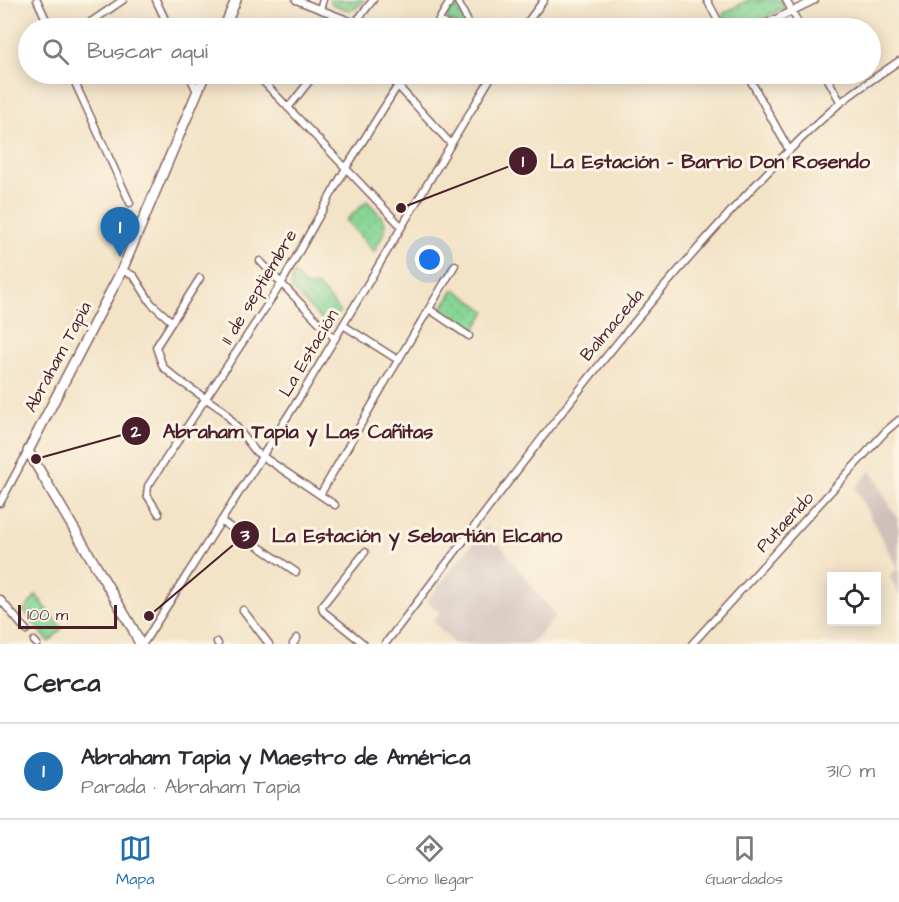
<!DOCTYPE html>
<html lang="es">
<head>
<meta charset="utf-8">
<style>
  :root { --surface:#fff; --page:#f2f2f3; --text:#2b2b33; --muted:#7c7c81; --line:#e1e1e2; --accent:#1f6fb2 }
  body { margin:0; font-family:"Architects Daughter",sans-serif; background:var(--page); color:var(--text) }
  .controls { position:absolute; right:18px; bottom:18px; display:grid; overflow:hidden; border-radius:0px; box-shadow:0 3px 15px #0003 }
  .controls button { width:54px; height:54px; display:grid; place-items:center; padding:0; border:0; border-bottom:2px solid var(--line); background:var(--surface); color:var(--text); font:30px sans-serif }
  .scale { position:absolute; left:18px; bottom:15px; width:99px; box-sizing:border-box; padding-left:6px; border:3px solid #4a1f2b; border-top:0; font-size:16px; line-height:21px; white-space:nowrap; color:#4a1f2b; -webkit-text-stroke:4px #fcf5e5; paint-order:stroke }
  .you { position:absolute; left:430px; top:260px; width:21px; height:21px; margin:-15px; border:4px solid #fff; border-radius:50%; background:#1a73e8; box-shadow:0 0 0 9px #1a73e833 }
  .badge { display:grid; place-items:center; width:39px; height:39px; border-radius:50%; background:var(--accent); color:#fff; font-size:20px; font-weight:700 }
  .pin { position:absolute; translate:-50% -50px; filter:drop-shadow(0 2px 3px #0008) }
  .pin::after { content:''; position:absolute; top:32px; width:21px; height:18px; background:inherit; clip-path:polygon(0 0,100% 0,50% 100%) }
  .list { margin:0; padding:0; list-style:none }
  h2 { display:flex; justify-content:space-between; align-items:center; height:78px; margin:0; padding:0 24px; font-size:26px }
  h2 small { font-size:20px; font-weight:400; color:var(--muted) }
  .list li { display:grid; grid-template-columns:39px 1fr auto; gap:18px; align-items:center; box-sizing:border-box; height:96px; padding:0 24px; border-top:2px solid var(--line) }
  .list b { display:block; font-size:22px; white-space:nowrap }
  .list p { margin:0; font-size:20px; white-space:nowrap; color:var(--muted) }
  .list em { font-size:20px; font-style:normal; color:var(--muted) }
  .icon { flex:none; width:33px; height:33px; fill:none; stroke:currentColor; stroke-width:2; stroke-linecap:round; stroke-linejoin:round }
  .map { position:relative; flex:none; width:899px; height:644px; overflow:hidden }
  .search { position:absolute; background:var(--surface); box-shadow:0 3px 15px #0003; left:18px; right:18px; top:18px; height:66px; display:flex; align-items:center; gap:15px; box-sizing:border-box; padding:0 21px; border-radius:33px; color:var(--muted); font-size:22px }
  .sheet { height:174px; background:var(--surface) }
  nav { display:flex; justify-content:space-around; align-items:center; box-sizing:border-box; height:84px; border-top:2px solid var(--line); background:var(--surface); font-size:16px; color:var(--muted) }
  nav a { display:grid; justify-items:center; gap:3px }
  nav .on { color:var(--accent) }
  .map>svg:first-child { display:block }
  .industrial { fill:#cfc0ba }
  .park { fill:url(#park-dots); stroke:#687a60; stroke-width:1.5 }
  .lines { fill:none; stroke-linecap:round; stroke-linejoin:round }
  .street-casing { stroke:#856462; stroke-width:9 }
  .secondary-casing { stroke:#856462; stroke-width:12 }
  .street { stroke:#fff; stroke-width:6 }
  .secondary { stroke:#fff; stroke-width:9 }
  .labels { text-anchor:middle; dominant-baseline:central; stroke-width:6; stroke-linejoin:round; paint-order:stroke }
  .street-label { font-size:18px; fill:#4a1f2b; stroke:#fcf5e5 }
  .leader { fill:none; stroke:#4a1f2b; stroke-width:2 }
  .callout-dot { fill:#4a1f2b; stroke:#fcf5e5; stroke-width:2 }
  .mark-label { font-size:18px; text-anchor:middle; font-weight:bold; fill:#fff }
  .callout-label { font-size:20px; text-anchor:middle; font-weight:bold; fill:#4a1f2b; stroke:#fcf5e5; stroke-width:6; stroke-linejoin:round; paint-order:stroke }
</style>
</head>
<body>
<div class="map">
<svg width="899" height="644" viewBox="0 0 899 644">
  <defs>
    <pattern id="park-dots" width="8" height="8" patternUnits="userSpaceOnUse" patternTransform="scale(1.5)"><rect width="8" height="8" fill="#85d594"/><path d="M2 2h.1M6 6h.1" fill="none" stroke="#74b680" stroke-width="1.8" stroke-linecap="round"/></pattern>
  </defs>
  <rect width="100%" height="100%" fill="#fcf5e5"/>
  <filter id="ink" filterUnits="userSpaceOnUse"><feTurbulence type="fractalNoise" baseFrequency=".0167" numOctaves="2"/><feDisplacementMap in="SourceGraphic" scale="12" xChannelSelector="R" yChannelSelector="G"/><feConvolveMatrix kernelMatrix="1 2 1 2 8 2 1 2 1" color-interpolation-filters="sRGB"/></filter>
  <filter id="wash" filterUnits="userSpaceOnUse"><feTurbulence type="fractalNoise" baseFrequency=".008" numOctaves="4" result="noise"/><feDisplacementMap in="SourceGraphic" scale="24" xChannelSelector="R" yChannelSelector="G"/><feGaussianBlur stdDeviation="1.35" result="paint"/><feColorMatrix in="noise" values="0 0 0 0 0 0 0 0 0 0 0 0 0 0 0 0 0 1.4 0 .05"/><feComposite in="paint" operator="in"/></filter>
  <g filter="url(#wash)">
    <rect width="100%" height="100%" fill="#f3e3c7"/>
    <path class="industrial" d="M 871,470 L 899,522 L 899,595 L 889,576 L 898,569 L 855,488 Z
      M 486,527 L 556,617 L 530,644 L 454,644 L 433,621 L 440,613 L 426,601 Z"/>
    <path class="park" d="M 329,0 L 364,0 C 352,15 348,10 331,4 Z
      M 748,0 L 781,0 L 785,7 L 745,28 L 730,28 L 723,14 Z
      M 453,7 L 458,9 L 467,26 L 465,28 L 448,21 L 447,15 Z
      M 367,201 C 390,226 390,222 374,252 L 346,220 Z
      M 294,273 L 305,286 L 318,286 L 340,311 L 332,325 L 327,325 L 292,289 L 292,277 Z
      M 455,289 L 486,311 L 473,333 L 443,312 L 443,306 Z
      M 36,595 L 62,629 L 49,642 L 24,611 Z"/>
  </g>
  <g filter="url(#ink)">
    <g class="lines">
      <defs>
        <path id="street" d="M 37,0 L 50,28
          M 156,0 L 169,28
          M 296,0 L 355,23
          M 457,0 L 471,28
          M 707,0 L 722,28
          M 786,0 L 801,28
          M 320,9 L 323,0
          M 439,21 L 453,28
          M 82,28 L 123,0
          M 351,28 L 373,0
          M 434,28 L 451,0
          M 523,28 L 544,0
          M 757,28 L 815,0
          M 71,74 L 130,203
          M 189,74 L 197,92
          M 256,74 L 401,226
          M 747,74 L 789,150
          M 825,74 L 841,103
          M 398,86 L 451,144
          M 288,108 L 315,74
          M 260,261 L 335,339
          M 122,270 L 134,276 L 151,303 L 172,322
          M 200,278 L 156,347 L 163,367 L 177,379 L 224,411 L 256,452 L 335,505
          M 429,309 L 469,336
          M 343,325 L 398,360
          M 320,495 L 387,379 L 455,265
          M 0,503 L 28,451
          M 159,514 L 147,495 L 148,486 L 281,284 L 346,168 L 405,74
          M 221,521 L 296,572
          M 0,599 L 26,630
          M 243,610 L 269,644
          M 34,641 L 37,644
          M 217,642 L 218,644
          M 143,644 L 303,392 L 493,74
          M 293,644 L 297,638
          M 364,644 L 323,611 L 322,606 L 365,552
          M 385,644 C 486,513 582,379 691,256 C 738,202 786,150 840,103 C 859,88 879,75 899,61
          M 692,644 L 886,431 L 899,420"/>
        <path id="secondary" d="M 224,28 L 236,0
          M 140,644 L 133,629 L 28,451 L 122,270 L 205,74"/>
      </defs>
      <use href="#street" class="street-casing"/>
      <use href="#secondary" class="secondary-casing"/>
      <use href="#street" class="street"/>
      <use href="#secondary" class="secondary"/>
    </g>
  </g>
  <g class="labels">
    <g class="street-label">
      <text transform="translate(259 287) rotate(-59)">11 de septiembre</text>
      <text transform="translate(612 325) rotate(-50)">Balmaceda</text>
      <text transform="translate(309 353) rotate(-59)">La Estación</text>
      <text transform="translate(58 357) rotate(-62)">Abraham Tapia</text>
      <text transform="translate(785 522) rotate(-47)">Putaendo</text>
    </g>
  </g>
  <path class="leader" d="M401 208L523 161M36 459L136 431M149 616L245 535"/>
  <g class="callout-dot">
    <circle cx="401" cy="208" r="6"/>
    <circle cx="36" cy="459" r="6"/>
    <circle cx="149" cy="616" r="6"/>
    <circle cx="523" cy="161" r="15"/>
    <circle cx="136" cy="431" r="15"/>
    <circle cx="245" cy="535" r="15"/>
  </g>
  <g class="mark-label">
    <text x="523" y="167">1</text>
    <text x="136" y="437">2</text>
    <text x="245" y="541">3</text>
  </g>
  <g class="callout-label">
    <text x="710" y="168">La Estación - Barrio Don Rosendo</text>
    <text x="298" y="438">Abraham Tapia y Las Cañitas</text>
    <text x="417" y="542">La Estación y Sebartián Elcano</text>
  </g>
</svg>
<div class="controls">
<button><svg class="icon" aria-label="locate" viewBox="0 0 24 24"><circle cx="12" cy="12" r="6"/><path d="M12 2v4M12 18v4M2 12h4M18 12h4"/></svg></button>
</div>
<div class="scale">100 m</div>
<div class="you"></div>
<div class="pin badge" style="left:120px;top:257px">1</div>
<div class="search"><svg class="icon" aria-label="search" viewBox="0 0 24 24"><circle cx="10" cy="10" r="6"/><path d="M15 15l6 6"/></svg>Buscar aquí</div>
</div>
<section class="sheet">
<h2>Cerca<small></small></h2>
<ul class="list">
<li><span class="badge">1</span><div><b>Abraham Tapia y Maestro de América</b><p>Parada · Abraham Tapia</p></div><em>310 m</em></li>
</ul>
</section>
<nav>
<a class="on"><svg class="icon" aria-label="map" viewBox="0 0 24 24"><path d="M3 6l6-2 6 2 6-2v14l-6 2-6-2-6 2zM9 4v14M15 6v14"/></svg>Mapa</a>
<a><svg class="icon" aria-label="directions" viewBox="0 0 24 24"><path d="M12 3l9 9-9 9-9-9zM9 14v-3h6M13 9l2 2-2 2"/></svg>Cómo llegar</a>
<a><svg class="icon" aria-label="saved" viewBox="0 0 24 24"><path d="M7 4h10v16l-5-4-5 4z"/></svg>Guardados</a>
</nav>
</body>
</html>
